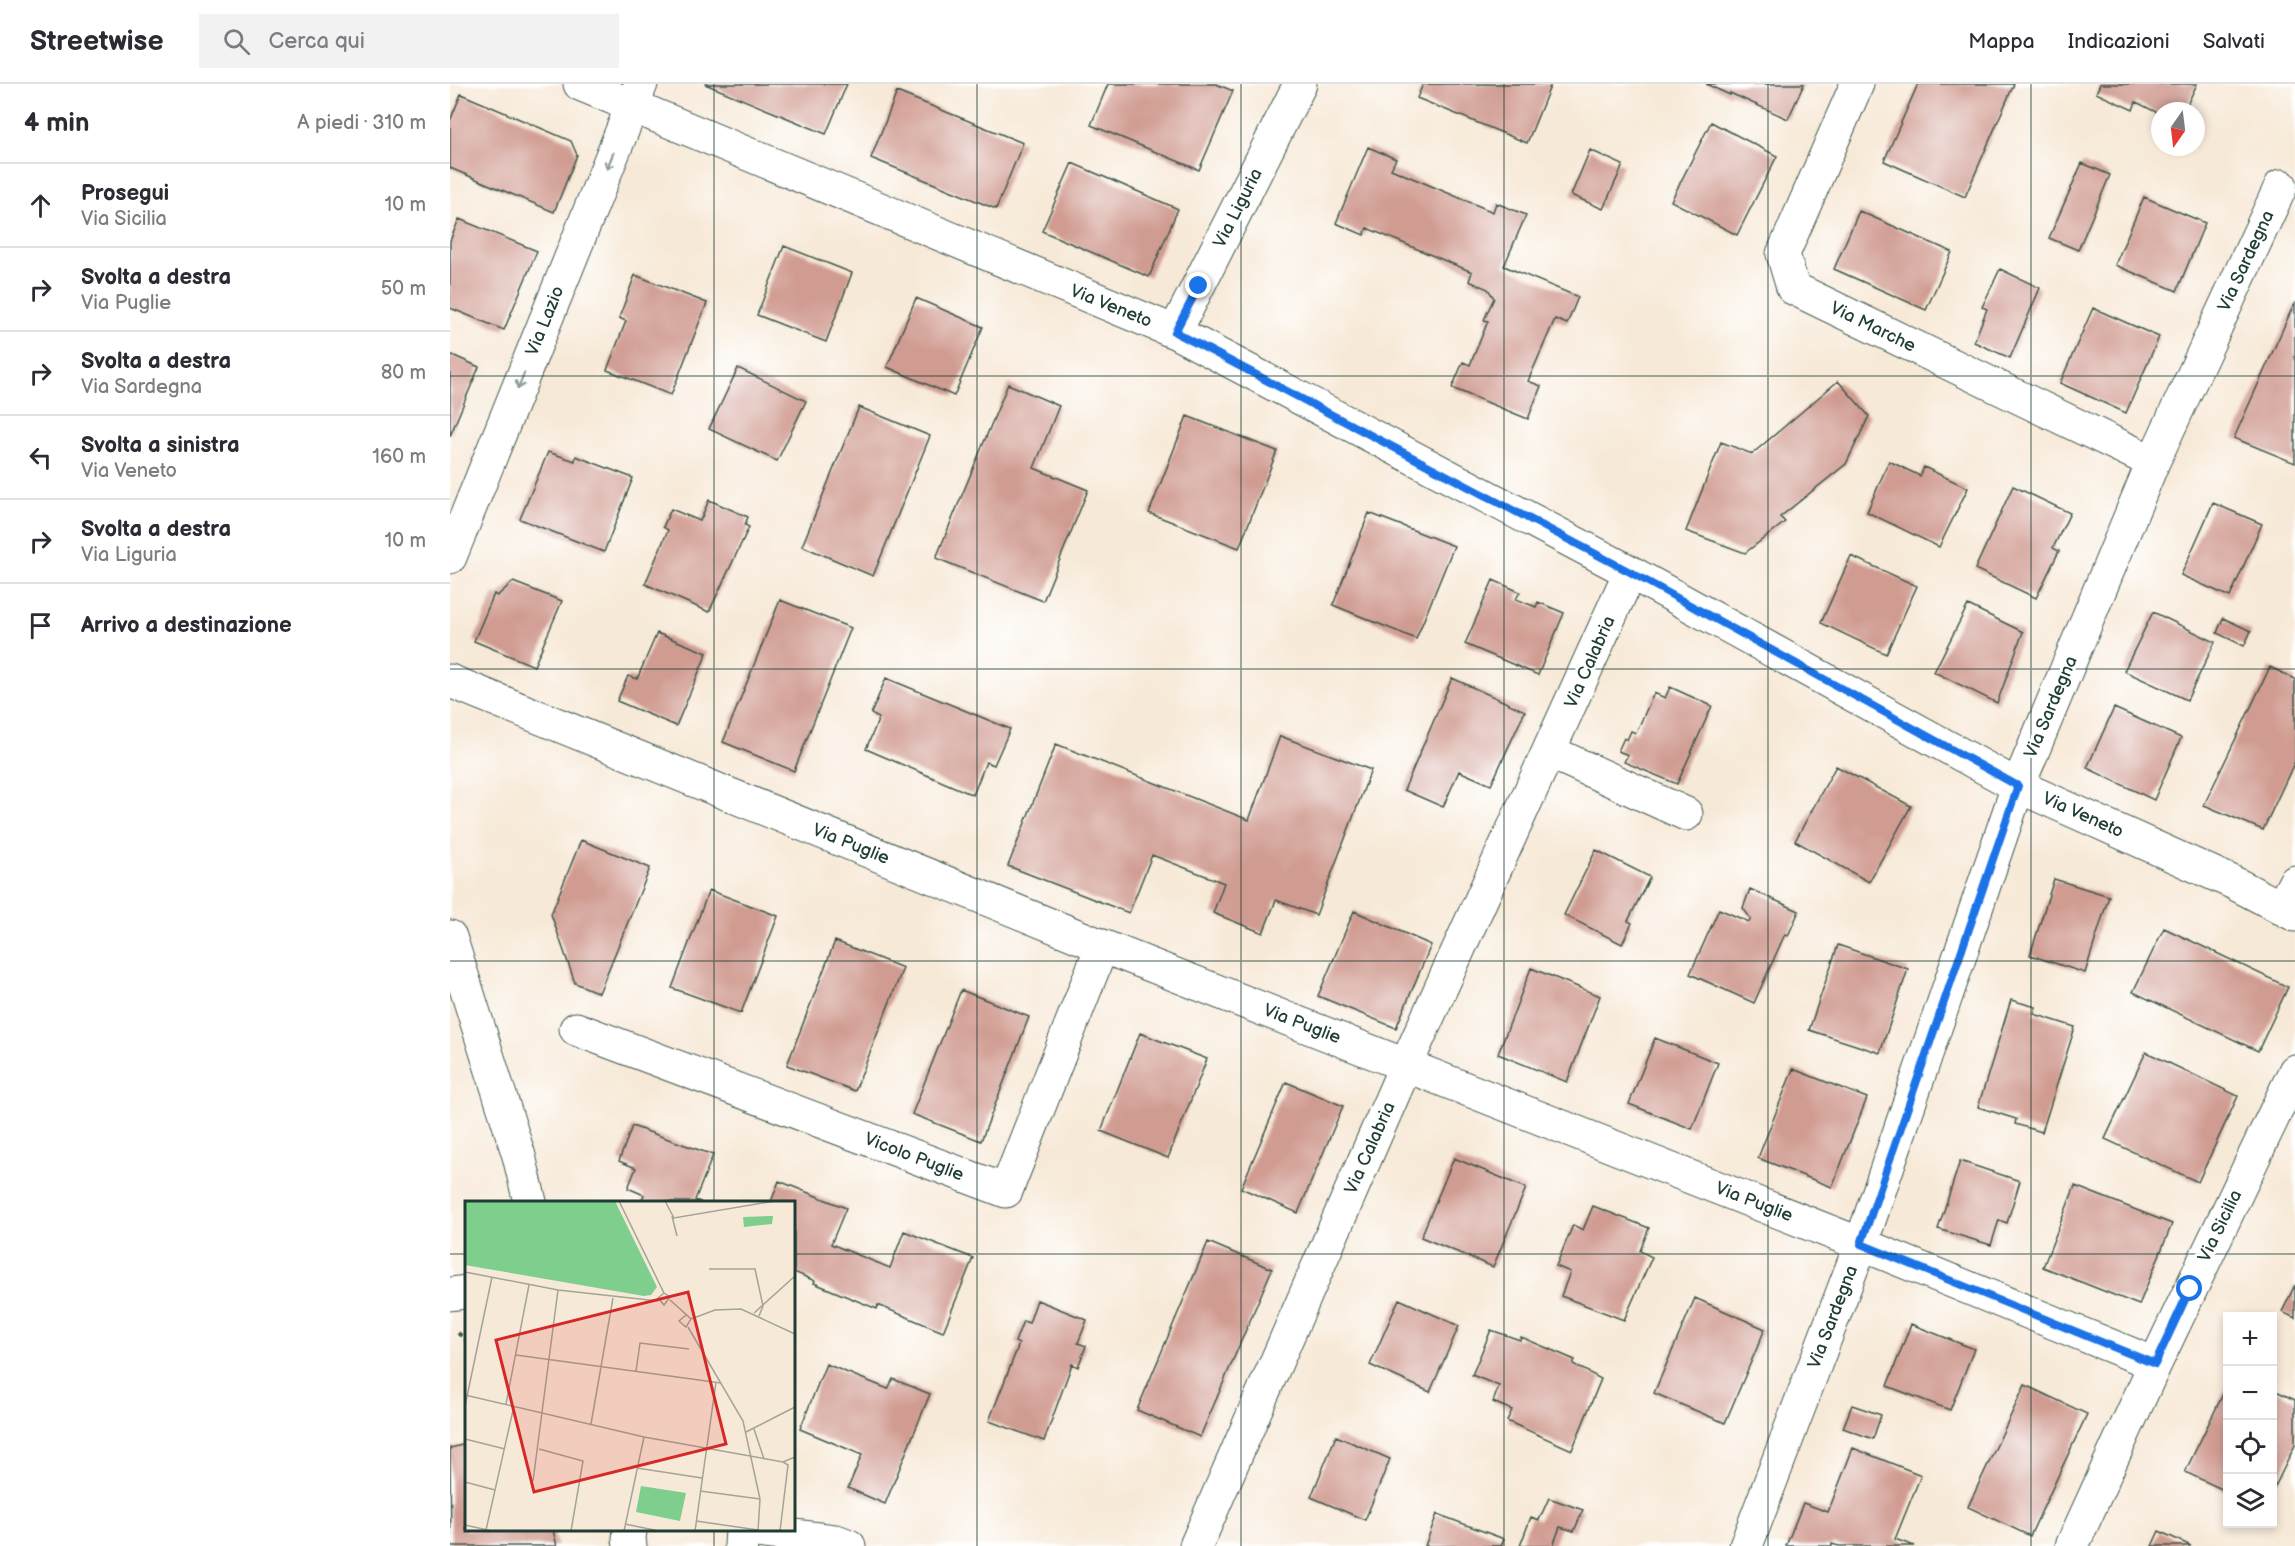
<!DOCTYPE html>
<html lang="it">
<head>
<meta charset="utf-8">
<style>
  :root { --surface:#fff; --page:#f2f2f3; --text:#2b2b33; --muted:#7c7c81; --line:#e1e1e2 }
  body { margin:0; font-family:"Balsamiq Sans",sans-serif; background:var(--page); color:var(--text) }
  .controls { position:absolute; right:18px; bottom:18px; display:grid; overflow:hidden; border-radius:0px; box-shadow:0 3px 9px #0003 }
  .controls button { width:54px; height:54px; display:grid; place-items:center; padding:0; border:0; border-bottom:2px solid var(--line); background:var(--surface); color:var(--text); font:30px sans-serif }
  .compass { position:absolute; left:1701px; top:18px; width:54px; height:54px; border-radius:50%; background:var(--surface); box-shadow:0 3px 9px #0003; rotate:194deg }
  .stop { position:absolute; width:18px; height:18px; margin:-14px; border:4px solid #1a73e8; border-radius:50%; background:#fff }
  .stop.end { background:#1a73e8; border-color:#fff; box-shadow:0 2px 6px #0008 }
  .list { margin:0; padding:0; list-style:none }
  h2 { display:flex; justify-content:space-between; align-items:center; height:78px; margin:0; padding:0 24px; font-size:26px }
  h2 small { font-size:20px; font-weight:400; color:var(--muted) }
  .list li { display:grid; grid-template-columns:39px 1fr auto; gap:18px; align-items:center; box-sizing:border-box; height:84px; padding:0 24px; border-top:2px solid var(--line) }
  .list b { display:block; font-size:22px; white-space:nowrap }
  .list p { margin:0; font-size:20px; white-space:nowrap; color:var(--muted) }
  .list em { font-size:20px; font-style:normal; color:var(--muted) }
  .icon { flex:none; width:33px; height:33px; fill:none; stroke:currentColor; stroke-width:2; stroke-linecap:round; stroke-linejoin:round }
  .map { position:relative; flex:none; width:1845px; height:1462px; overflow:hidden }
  header { display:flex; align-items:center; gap:36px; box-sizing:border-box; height:84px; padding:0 30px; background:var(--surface); border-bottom:2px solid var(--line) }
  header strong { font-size:28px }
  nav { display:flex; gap:33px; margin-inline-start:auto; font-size:21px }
  .search { width:420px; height:54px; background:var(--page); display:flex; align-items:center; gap:15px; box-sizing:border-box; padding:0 21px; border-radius:0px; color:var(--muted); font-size:22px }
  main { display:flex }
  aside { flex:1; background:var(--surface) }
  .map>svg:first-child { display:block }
  .building { fill:#d09c92 }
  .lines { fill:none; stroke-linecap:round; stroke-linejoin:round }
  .minor-casing { stroke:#3f574c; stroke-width:35 }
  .tertiary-casing { stroke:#3f574c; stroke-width:35 }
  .path { stroke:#3f574c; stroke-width:4; stroke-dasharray:4.5 4.5; stroke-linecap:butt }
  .minor { stroke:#fff; stroke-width:33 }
  .tertiary { stroke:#fff; stroke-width:33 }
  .oneway { stroke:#8f9e9a }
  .route { stroke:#1a73e8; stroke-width:8 }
  .grid { fill:none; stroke:#1f3d34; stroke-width:1.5; stroke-opacity:0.55 }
  .labels { text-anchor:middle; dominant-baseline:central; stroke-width:6; stroke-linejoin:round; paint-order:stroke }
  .street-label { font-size:18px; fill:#1f3d34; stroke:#fff }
  .inset-road { fill:none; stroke:#a1a496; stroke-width:1.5 }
  .view { fill:#d62828; fill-opacity:0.15; stroke:#d62828; stroke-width:3 }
  .inset-edge { fill:none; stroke:#1f3d34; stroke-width:3 }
</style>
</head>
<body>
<header>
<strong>Streetwise</strong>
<div class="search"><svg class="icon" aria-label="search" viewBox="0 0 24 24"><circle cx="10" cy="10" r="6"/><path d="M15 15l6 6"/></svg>Cerca qui</div>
<nav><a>Mappa</a><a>Indicazioni</a><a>Salvati</a></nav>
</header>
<main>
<aside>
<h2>4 min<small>A piedi · 310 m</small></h2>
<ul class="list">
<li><svg class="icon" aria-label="ahead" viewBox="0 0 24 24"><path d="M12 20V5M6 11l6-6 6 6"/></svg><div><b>Prosegui</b><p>Via Sicilia</p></div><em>10 m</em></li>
<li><svg class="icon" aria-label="right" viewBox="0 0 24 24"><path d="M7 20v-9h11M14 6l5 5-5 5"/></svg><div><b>Svolta a destra</b><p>Via Puglie</p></div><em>50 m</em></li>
<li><svg class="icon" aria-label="right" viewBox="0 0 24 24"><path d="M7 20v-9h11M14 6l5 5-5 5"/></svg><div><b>Svolta a destra</b><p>Via Sardegna</p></div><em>80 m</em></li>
<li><svg class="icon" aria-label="left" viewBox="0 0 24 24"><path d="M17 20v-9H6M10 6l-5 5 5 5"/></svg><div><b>Svolta a sinistra</b><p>Via Veneto</p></div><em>160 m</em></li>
<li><svg class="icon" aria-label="right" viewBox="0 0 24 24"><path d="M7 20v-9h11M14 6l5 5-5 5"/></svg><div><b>Svolta a destra</b><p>Via Liguria</p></div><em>10 m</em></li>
<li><svg class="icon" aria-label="arrive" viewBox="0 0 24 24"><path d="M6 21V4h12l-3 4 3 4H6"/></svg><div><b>Arrivo a destinazione</b></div></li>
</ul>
</aside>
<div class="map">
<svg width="1845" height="1462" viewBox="0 0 1845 1462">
  <rect width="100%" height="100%" fill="#fff"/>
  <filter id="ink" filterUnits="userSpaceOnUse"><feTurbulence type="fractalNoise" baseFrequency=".0167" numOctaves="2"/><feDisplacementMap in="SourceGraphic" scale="12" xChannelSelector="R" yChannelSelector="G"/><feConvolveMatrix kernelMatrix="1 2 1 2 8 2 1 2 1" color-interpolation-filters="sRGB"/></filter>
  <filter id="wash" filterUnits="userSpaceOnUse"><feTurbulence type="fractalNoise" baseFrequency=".008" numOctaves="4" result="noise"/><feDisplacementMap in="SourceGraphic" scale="24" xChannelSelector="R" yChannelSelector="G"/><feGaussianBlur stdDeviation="1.35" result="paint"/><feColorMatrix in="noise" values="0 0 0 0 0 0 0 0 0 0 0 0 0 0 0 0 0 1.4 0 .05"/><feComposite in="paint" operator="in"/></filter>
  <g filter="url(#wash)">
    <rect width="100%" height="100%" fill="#f7e9d7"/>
    <g id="blocks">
      <path class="building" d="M 255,0 L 397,0 L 376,50 Z
        M 658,0 L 766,0 L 783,7 L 749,86 L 641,41 Z
        M 973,0 L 1101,0 L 1077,59 L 967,14 Z
        M 1256,0 L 1354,0 L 1338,35 L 1280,9 L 1280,11 Z
        M 1468,0 L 1564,0 L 1515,113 L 1434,77 Z
        M 1650,0 L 1747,0 L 1734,27 L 1710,27 L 1710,30 L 1686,18 L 1683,26 L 1646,9 Z
        M 447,8 L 573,59 L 546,125 L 421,74 Z
        M 11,10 L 121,57 L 127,71 L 104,128 L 0,84 L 0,37 Z
        M 1261,38 L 1327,72 L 1287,151 L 1221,117 Z
        M 918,63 L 946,75 L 941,85 L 1043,128 L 1046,119 L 1076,131 L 1054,182 L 1128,213 L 1117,240 L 1105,235 L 1078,297 L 1091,302 L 1078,335 L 1002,304 L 1013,278 L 1020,281 L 1038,237 L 1034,236 L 1044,214 L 1038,205 L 1019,197 L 1022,188 L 917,144 L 914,151 L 886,139 Z
        M 1140,66 L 1173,81 L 1153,125 L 1121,111 Z
        M 622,79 L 728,125 L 699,193 L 592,147 Z
        M 1632,79 L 1660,91 L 1628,166 L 1599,154 Z
        M 1694,113 L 1755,139 L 1727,207 L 1665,181 Z
        M 1409,127 L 1502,168 L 1476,226 L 1384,185 Z
        M 9,135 L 87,167 L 54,246 L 0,224 L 0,157 Z
        M 334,162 L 402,189 L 376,258 L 307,231 Z
        M 1550,185 L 1590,204 L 1560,274 L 1524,258 L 1537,225 L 1532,223 Z
        M 185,191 L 257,219 L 221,311 L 157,286 L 176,237 L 169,234 Z
        M 466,214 L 533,243 L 504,312 L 437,283 Z
        M 1845,218 L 1845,379 L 1784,354 Z
        M 1643,224 L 1709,253 L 1676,329 L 1610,299 Z
        M 0,270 L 29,283 L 0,352 Z
        M 288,284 L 356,317 L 327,377 L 259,345 Z
        M 1388,297 L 1419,332 L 1396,380 L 1330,433 L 1335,438 L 1295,469 L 1236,447 L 1271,358 L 1302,370 Z
        M 558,300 L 609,322 L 584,384 L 638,406 L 593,517 L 486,474 Z
        M 409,323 L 480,352 L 423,492 L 352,462 Z
        M 737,332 L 827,367 L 789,464 L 699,429 Z
        M 98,368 L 125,377 L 126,372 L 183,394 L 154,468 L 70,435 Z
        M 1439,377 L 1470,392 L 1474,383 L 1518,404 L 1489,463 L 1417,428 Z
        M 1563,402 L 1620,429 L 1603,464 L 1609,467 L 1586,514 L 1525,485 Z
        M 259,416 L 298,433 L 295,441 L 299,443 L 259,528 L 195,500 L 218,446 L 213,443 L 221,425 L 250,437 Z
        M 1763,419 L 1812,440 L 1780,513 L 1731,491 Z
        M 919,429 L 1004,462 L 966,555 L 883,521 Z
        M 1401,472 L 1467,502 L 1436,570 L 1371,539 Z
        M 1043,496 L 1070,508 L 1066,515 L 1086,523 L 1088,518 L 1114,529 L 1088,591 L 1015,560 Z
        M 63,498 L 112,517 L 84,582 L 24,557 L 44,510 L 47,512 Z
        M 330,516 L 401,544 L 344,687 L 273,658 Z
        M 1518,521 L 1573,548 L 1547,619 L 1484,588 Z
        M 1703,528 L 1765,558 L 1737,616 L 1674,587 Z
        M 1773,534 L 1801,547 L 1794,562 L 1767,549 Z
        M 207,549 L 257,569 L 226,642 L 167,617 L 178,592 L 187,595 Z
        M 1820,583 L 1845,595 L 1845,677 L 1813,746 L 1754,721 Z
        M 436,594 L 560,645 L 544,681 L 536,678 L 523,711 L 416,665 L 429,634 L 421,630 Z
        M 1002,594 L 1075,627 L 1041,701 L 1009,687 L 993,723 L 954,706 Z
        M 1220,603 L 1262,622 L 1227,700 L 1174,678 L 1178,671 L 1168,667 L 1174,654 L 1177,656 L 1181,647 L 1186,649 L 1204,609 L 1215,614 Z
        M 1664,624 L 1731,654 L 1704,716 L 1637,684 Z
        M 830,652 L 921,686 L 866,831 L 826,816 L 813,849 L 763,829 L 774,799 L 702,771 L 679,829 L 558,782 L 606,660 L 799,736 Z
        M 1386,682 L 1461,722 L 1419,798 L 1345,757 Z
        M 131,756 L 200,784 L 149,909 L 125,899 L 101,830 Z
        M 1146,766 L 1200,793 L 1178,837 L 1182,839 L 1172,860 L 1114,831 Z
        M 1604,795 L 1659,812 L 1635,889 L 1580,871 Z
        M 1300,805 L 1349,827 L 1338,852 L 1335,850 L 1304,919 L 1240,890 L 1269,825 L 1299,838 L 1301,835 L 1293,824 Z
        M 259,806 L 328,832 L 291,929 L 222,904 Z
        M 904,827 L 981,861 L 946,944 L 868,912 Z
        M 1714,844 L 1838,903 L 1808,967 L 1683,908 Z
        M 385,857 L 453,884 L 405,1007 L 337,981 Z
        M 1388,861 L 1458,885 L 1430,969 L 1359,946 Z
        M 1081,884 L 1150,912 L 1117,998 L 1048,970 Z
        M 511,906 L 579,933 L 531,1057 L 462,1030 Z
        M 1561,916 L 1586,923 L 1584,930 L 1625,943 L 1592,1048 L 1565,1040 L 1566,1035 L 1528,1023 Z
        M 690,949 L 757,975 L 718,1074 L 651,1047 Z
        M 1205,954 L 1268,979 L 1242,1045 L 1179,1020 Z
        M 1696,968 L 1788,1012 L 1748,1098 L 1655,1055 Z
        M 1343,985 L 1417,1014 L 1382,1103 L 1308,1074 Z
        M 836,998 L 893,1022 L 848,1129 L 791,1104 Z
        M 182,1042 L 263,1071 L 245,1116 L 251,1118 L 191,1118 L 194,1111 L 178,1104 L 186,1084 L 169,1077 Z
        M 1004,1074 L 1076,1104 L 1043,1183 L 971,1153 Z
        M 1510,1077 L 1570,1097 L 1557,1139 L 1549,1136 L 1541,1161 L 1488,1145 Z
        M 329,1097 L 396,1124 L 381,1160 L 440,1184 L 454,1147 L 523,1174 L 493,1248 L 428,1221 L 427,1225 L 364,1199 L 365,1197 L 344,1188 L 344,1118 L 321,1118 Z
        M 1625,1102 L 1722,1140 L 1689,1221 L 1593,1183 Z
        M 1143,1122 L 1199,1144 L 1190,1167 L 1202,1173 L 1174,1236 L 1111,1212 L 1120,1188 L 1106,1182 L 1123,1141 L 1133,1146 Z
        M 758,1158 L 822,1185 L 750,1353 L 687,1326 Z
        M 1845,1201 L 1845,1234 L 1832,1228 Z
        M 1245,1214 L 1315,1245 L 1275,1339 L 1204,1309 Z
        M 949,1215 L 1009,1242 L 980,1308 L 920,1281 Z
        M 587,1216 L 637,1236 L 628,1259 L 636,1262 L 628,1283 L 622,1280 L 594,1357 L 539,1337 L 569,1260 L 565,1258 L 573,1237 L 579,1239 Z
        M 1461,1240 L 1524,1265 L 1500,1326 L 1437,1302 Z
        M 1041,1246 L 1070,1256 L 1071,1253 L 1125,1276 L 1123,1280 L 1151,1295 L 1122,1366 L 1057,1337 L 1062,1326 L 1043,1318 L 1049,1302 L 1022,1291 Z
        M 376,1280 L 438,1305 L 443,1295 L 480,1310 L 435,1420 L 398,1404 L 412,1371 L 350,1345 Z
        M 1778,1300 L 1778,1408 L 1735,1388 Z
        M 1575,1301 L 1637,1330 L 1580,1452 L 1518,1423 Z
        M 1822,1305 L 1845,1316 L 1845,1361 L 1822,1409 Z
        M 1402,1321 L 1431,1331 L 1423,1355 L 1393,1344 Z
        M 886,1352 L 940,1375 L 915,1436 L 861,1413 Z
        M 16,1360 L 16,1446 L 103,1446 L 107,1462 L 1,1462 L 0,1364 Z
        M 1403,1364 L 1471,1391 L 1445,1455 L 1464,1462 L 1389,1462 L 1382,1460 L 1382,1462 L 1336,1462 L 1353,1419 L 1378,1428 Z
        M 1099,1414 L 1133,1426 L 1124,1447 L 1110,1443 L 1103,1462 L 1070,1462 L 1081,1433 L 1089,1436 Z
        M 987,1430 L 1054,1455 L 1051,1462 L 975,1462 Z
        M 1709,1447 L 1741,1462 L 1702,1462 Z"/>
    </g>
  </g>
  <g filter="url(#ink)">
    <use href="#blocks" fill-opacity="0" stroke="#3f574c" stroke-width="1.5"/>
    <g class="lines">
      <defs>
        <path id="minor" d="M 130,0 L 725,248 L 1180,488 L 1568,702 L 1782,798 L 1845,831
          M 1407,0 L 1333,170 L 1343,204 L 1703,378
          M 725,248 L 850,0
          M 0,473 L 191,0
          M 0,597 L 652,862 L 1411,1160 L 1705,1280
          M 1100,668 L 1236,730
          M 1831,824 L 1845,798
          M 126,945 L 556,1107 L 652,862
          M 0,1210 L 16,1208
          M 298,1446 L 386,1457 L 399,1462
          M 746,1462 L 956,981 L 1180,488
          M 1296,1462 L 1411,1160 L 1568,702 L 1703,378 L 1831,102
          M 1622,1462 L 1705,1280 L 1845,987"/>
        <path id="tertiary" d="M 0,853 L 69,1072 L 80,1118
          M 180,1462 L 179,1455 L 180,1446
          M 291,1462 L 292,1446"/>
      </defs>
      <use href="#minor" class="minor-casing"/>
      <use href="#tertiary" class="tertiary-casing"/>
      <path class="path" d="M 8,1249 L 16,1256"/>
      <use href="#minor" class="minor"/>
      <use href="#tertiary" class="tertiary"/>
    </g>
    <defs><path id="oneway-shaft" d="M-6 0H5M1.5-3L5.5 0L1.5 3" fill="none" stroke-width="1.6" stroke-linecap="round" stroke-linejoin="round" transform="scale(1.5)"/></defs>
    <g class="oneway">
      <use href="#oneway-shaft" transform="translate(160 77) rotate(112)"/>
      <use href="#oneway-shaft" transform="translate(71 297) rotate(112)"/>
    </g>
  </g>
  <g class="lines" filter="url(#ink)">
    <path class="route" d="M 749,202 L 725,248 L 1180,488 L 1568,702 L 1411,1160 L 1705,1280 L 1740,1205"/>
  </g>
  <path class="grid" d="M 264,0 L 264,1118M 527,0 L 527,1462M 791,0 L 791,1462M 1054,0 L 1054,1462M 1318,0 L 1318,1462M 1581,0 L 1581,1462M 0,292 L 1845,292M 0,585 L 1845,585M 0,877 L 1845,877M 0,1170 L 16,1170M 344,1170 L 1845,1170M 264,1446 L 264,1462"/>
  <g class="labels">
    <g class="street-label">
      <text transform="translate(788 124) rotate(-63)">Via Liguria</text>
      <text transform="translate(1796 177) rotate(-65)">Via Sardegna</text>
      <text transform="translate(661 222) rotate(22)">Via Veneto</text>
      <text transform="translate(95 237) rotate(-68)">Via Lazio</text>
      <text transform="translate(1423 243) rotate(26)">Via Marche</text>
      <text transform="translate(1140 578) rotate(-66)">Via Calabria</text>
      <text transform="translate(1601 623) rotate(-67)">Via Sardegna</text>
      <text transform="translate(1633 731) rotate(24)">Via Veneto</text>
      <text transform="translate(401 760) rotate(22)">Via Puglie</text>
      <text transform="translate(852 940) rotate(21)">Via Puglie</text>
      <text transform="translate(920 1064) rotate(-66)">Via Calabria</text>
      <text transform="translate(464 1073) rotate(21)">Vicolo Puglie</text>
      <text transform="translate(1304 1118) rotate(21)">Via Puglie</text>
      <text transform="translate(1770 1142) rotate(-64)">Via Sicilia</text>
      <text transform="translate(1383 1233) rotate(-69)">Via Sardegna</text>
    </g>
  </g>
  <g transform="translate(15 1117)">
    <rect width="330" height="330" fill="#f7e9d7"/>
    <path d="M 0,0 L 150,0 L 192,86 L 186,94 L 179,95 L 0,64 ZM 308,15 L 307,23 L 279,26 L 278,16 ZM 176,285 L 221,292 L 215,320 L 171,311 Z" fill="#7ece8e"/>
    <path class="inset-road" d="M 154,0 L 199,92 L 205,96 L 199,104 L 193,97 L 199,92M 200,0 L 209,17 L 310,0M 207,15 L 212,35M 244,68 L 290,68 L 298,105 L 294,115M 0,71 L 93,89 L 193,100M 205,99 L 226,118 L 221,126 L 214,120 L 221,114M 289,112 L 330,75M 226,118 L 250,109 L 276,108 L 330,133M 223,126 L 278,220 L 295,298 L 293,330M 51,154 L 256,182M 171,170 L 175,142 L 224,148M 0,194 L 179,236 L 318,261 L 330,256M 41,203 L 64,84M 0,205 L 27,76M 126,223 L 148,97M 289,228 L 299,258M 281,231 L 330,206M 0,238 L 40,248M 74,248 L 118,260 L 106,330M 172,267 L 237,277M 68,280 L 93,89M 0,281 L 30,289M 235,290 L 295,298M 231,320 L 293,329M 160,323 L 194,330M 0,324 L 27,330M 21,329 L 49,205M 159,330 L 179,236M 230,330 L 251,181M 315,330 L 323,264 L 318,261"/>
    <path class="view" d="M 223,91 L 261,243 L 69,291 L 31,139 Z"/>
    <rect width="330" height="330" class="inset-edge"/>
  </g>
</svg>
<div class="controls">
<button>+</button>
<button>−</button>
<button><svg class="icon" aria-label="locate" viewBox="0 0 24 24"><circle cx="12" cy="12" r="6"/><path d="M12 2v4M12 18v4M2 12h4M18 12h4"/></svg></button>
<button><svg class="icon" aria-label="layers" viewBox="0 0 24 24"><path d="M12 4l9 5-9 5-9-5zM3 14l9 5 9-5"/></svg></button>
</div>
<svg class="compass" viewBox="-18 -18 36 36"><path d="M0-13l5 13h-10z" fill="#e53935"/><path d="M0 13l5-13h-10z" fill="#7c7c81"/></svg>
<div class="stop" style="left:1740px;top:1205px"></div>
<div class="stop end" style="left:749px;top:202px"></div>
</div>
</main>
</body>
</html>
